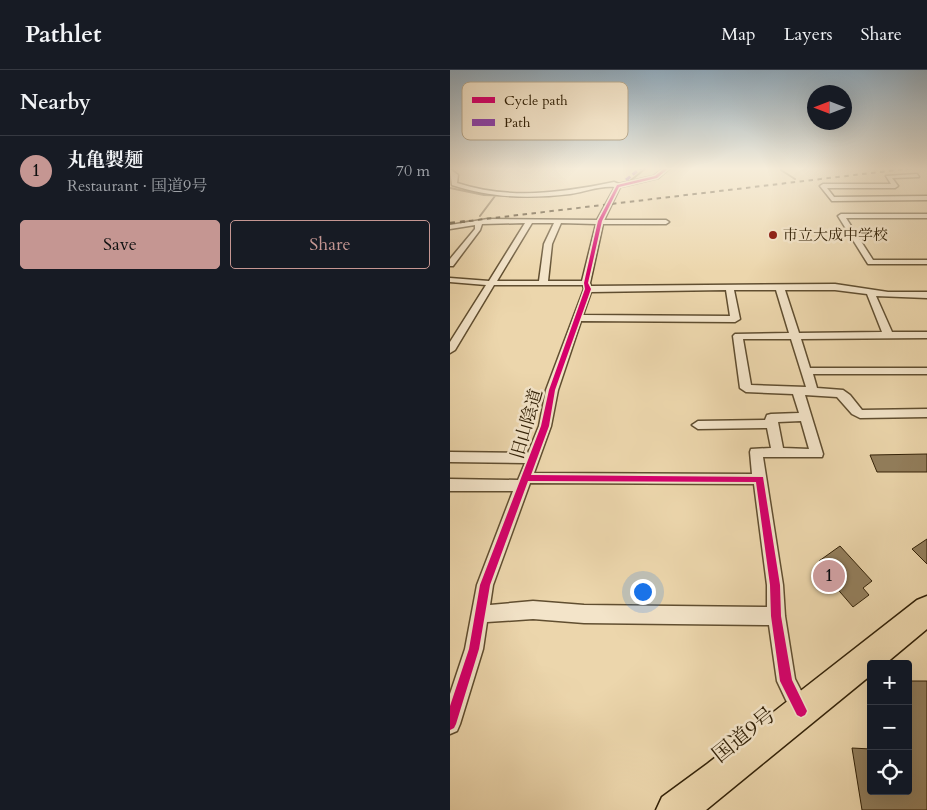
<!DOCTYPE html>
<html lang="en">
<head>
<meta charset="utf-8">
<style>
  :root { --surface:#171b24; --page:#20242c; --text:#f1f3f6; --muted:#9ea1a6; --line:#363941; --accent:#c59692 }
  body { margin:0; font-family:Cardo,"Noto Serif JP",serif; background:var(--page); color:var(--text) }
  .controls { position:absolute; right:15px; bottom:15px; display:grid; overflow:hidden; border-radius:5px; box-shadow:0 5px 20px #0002 }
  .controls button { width:45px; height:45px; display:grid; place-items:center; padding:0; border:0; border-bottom:1px solid var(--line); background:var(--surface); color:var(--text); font:25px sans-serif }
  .compass { position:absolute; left:357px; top:15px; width:45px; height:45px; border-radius:50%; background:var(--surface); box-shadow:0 5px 20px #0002; rotate:270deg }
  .you { position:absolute; left:192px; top:521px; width:18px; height:18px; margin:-12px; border:4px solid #fff; border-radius:50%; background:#1a73e8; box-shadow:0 0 0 8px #1a73e833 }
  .badge { display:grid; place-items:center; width:32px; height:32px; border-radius:50%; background:var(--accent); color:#111; font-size:16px; font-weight:700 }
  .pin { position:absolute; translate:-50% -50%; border:2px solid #fff; box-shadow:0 1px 5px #0006 }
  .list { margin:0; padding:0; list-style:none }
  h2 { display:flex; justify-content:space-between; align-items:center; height:65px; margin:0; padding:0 20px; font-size:21px }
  h2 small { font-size:16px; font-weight:400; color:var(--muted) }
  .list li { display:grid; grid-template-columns:32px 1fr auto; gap:15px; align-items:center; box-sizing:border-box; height:70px; padding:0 20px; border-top:1px solid var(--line) }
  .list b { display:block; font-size:19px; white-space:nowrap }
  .list p { margin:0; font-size:16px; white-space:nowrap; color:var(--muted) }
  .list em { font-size:16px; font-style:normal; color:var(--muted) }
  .actions { display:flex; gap:10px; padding:15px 20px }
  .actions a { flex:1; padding:11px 0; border:1px solid var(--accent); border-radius:5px; text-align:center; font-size:18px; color:var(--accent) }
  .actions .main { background:var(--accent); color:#111 }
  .icon { flex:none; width:28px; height:28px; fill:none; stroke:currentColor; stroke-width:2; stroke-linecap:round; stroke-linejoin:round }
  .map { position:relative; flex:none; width:477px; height:740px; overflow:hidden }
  header { display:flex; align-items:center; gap:30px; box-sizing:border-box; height:70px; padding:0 25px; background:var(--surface); border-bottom:1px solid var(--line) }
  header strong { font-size:24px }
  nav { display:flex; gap:28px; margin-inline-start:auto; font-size:18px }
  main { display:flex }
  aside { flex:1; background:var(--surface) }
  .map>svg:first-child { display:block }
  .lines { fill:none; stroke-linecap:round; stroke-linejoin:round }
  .stream-far1 { stroke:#7c6848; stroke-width:2 }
  .stream { stroke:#7c6848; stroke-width:2.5 }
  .building { fill:#937f5d; stroke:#322107 }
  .minor-tunnel { stroke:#c7b28b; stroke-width:5.5; stroke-dasharray:5.5 3; stroke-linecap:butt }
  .minor-casing { stroke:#604e30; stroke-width:3 }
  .trunk-casing { stroke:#322107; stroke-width:3 }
  .minor { fill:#f3e4c9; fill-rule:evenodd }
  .trunk { fill:#ecd6ac; fill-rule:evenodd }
  .rail-far1 { stroke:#322107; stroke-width:2; stroke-dasharray:4.5 4.5; stroke-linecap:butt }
  .rail { stroke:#322107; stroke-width:2.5; stroke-dasharray:5 5; stroke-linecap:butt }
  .quiet { stroke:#8e44ad; stroke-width:3; stroke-dasharray:5.5 3; stroke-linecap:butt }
  .cycleway-casing { stroke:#f3e4c9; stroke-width:3 }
  .cycleway { fill:#d6006c; fill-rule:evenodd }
  .poi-dot { fill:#8f2418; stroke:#f3e4c9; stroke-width:2 }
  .labels { text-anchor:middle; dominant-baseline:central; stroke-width:5; stroke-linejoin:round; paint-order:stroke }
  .far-poi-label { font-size:15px; fill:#322107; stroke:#f3e4c9; text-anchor:start }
  .street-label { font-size:18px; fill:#322107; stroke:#f3e4c9 }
  .near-street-label { font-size:21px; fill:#322107; stroke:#f3e4c9 }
  .key { fill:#f3e4c9; stroke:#b9aa8f; stroke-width:1 }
  .key-label { font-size:14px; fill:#322107 }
</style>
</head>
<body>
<header>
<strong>Pathlet</strong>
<nav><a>Map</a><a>Layers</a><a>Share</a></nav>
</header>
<main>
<aside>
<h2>Nearby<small></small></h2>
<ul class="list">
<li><span class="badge">1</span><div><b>丸亀製麺</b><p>Restaurant · 国道9号</p></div><em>70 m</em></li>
</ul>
<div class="actions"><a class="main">Save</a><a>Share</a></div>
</aside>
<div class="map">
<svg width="477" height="740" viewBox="0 0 477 740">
  <rect width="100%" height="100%" fill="#ecd6ac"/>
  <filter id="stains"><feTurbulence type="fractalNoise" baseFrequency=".004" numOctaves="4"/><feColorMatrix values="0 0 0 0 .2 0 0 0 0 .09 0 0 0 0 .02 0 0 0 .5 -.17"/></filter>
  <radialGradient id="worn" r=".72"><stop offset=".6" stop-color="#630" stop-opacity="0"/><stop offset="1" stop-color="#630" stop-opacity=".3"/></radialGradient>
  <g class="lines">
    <path class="stream-far1" d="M 331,100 L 345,109
      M 0,118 L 34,125 L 66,126
      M 128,122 L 180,111 L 196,98
      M 30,146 L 45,126
      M 17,152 L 28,151"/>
    <path class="stream" d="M 15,152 L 28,151"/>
  </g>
  <path class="building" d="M 477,384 L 477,402 L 427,402 L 420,385 Z
    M 477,469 L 477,494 L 462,479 Z
    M 390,476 L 422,511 L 413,518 L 419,525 L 403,537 L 378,508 L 382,505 L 369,491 Z
    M 458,611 L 477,611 L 477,740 L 412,740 L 402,678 L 421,679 L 421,721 L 458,721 Z"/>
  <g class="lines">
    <path class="minor-tunnel" d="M 456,98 L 458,99"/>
    <defs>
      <path id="minor" d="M 214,98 L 220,98 L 208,108 L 170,117 L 154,150 L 216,150 L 219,152 L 216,154 L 153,154 L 140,213 L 141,216 L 385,214 L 438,222 L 477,222 L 477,228 L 426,226 L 442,262 L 477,262 L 477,268 L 351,269 L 360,298 L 477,298 L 477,304 L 363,304 L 367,318 L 393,320 L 400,325 L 412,340 L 477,339 L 477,347 L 410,348 L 402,344 L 387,327 L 355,325 L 373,384 L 372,387 L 313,387 L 333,515 L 335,546 L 345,609 L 361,640 L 358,647 L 351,650 L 344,647 L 327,611 L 319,555 L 134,553 L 83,549 L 37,552 L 33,579 L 10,654 L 7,661 L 0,664 L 0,624 L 15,579 L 27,515 L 63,421 L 0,421 L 0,409 L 68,410 L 75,393 L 0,392 L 0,382 L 78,383 L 89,356 L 96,320 L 134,219 L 133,215 L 44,215 L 5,280 L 0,283 L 0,272 L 36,215 L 0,212 L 0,208 L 39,211 L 75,153 L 32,154 L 30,160 L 3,196 L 0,196 L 0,189 L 25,159 L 25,155 L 0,159 L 0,155 L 38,149 L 147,150 L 165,117 C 151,115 134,122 120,124 C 79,129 41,128 2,115 L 0,99 L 8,105 L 7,113 C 59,130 111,123 164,112 L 169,114 L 204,106 ZM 82,153 L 104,153 L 94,174 L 89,211 L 47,211 ZM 111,153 L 146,154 L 132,211 L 98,211 L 102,174 ZM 276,220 L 280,246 L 133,245 L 141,222 ZM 284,220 L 326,220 L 339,263 L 285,264 L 283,266 L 290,318 L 296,322 L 343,324 L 349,343 L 321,344 L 317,345 L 315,350 L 248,351 L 242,355 L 248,359 L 317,358 L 321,378 L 301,379 L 300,382 L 302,404 L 84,403 L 101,356 L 108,320 L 131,251 L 285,252 L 290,249 ZM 335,220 L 385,220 L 417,224 L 432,262 L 349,263 ZM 293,269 L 341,269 L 356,317 L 301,315 ZM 351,351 L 359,379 L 333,378 L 328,352 ZM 80,413 L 304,414 L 317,515 L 317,537 L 134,535 L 83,531 L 40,535 L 43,515 Z
        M 467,104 L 469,107 L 442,108 L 448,116 L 445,118 L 377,118 L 384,127 L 477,126 L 477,130 L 382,131 L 370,116 L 373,114 L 441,114 L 436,106 Z
        M 391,144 L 477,144 L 477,148 L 396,148 L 423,190 L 477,190 L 477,194 L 418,194 L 388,146 Z"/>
      <path id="trunk" d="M 477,526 L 477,559 L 435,594 L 421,594 L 421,605 L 256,740 L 206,740 L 212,727 L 257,694 L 467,530 Z"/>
    </defs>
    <use href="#minor" class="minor-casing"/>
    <use href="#trunk" class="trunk-casing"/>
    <use href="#minor" class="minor"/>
    <use href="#trunk" class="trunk"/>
    <path class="rail-far1" d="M 10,152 L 463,98"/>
    <path class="rail" d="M 0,153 L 20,151"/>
    <path class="quiet" d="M 176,110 L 191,98"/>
    <defs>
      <path id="cycleway" d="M 215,98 L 219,98 L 207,108 L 169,117 L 152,151 L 138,213 L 141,219 L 105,320 L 99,356 L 81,405 L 313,407 L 330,515 L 331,546 L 342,610 L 357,641 L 355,645 L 351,647 L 347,645 L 330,611 L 321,546 L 320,515 L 306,412 L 78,411 L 40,515 L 29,579 L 6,654 L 4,658 L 0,660 L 0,636 L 19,579 L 30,515 L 91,356 L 99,320 L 135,219 L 134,213 L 148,151 L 167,115 L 205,106 Z"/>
    </defs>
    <use href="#cycleway" class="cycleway-casing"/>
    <use href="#cycleway" class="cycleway"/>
  </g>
  <linearGradient id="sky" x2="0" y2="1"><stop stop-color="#90a9ba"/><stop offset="0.49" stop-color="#f6edda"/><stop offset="1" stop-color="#f6edda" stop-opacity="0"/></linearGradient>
  <rect width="477" height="201" fill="url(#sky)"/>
  <circle class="poi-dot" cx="323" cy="165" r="5"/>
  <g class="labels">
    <g class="far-poi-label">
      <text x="333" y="165">市立大成中学校</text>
    </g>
    <g class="street-label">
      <text transform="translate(77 354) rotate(-74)">旧山陰道</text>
    </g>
    <g class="near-street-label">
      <text transform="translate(294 665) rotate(-39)">国道9号</text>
    </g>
  </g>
  <rect x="12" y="12" width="166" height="58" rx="8" class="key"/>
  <rect x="22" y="27" width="23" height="6" fill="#d6006c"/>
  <rect x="22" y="49" width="23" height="7" fill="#8e44ad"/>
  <g class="key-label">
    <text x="54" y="35">Cycle path</text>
    <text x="54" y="57">Path</text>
  </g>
  <rect width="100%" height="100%" filter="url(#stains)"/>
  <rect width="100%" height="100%" fill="url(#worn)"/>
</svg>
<div class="controls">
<button>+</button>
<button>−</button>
<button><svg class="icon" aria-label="locate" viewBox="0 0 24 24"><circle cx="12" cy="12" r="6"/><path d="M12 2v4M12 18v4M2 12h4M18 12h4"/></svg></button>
</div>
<svg class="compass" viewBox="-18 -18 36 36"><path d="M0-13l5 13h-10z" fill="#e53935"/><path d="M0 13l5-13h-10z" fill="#9ea1a6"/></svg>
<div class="you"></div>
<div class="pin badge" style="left:379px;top:506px">1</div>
</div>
</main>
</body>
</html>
